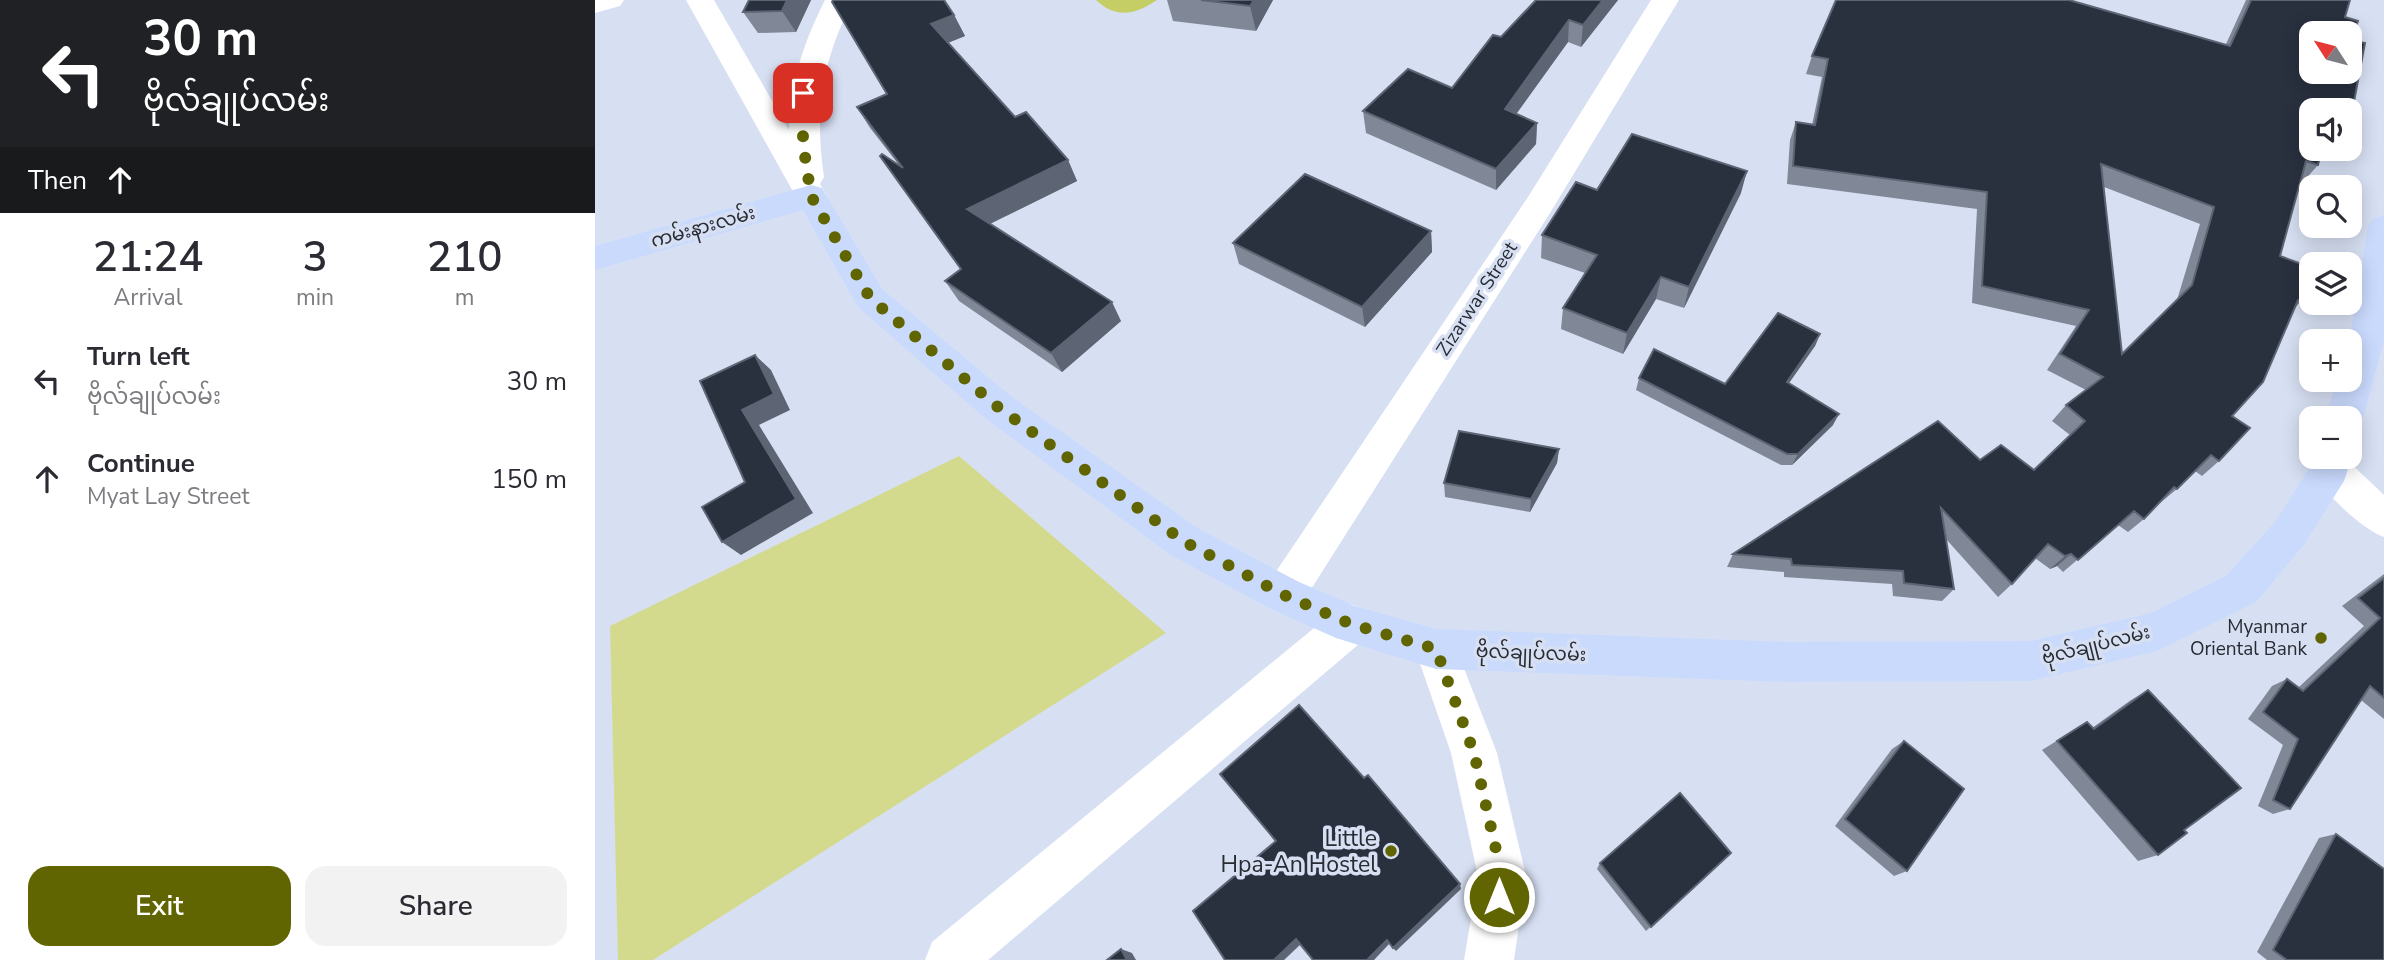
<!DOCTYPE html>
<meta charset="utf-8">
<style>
body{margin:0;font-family:"Nunito Sans","Noto Sans Myanmar",sans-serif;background:#f2f2f3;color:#2b2b33;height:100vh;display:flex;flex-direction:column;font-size:26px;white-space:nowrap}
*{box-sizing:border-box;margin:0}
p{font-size:23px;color:#7c7c81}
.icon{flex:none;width:38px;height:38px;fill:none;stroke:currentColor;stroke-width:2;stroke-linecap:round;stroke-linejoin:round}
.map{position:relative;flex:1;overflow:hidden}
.drawer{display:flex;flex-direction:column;background:#fff;width:595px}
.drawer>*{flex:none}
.guide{background:#202124;color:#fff;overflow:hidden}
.needle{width:46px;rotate:306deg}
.controls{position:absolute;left:1704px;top:21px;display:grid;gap:14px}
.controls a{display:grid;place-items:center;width:63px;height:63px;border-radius:14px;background:#fff;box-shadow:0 4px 18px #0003;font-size:35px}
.pin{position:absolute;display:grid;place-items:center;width:60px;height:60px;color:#fff;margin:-30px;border-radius:14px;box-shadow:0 4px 10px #0006}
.me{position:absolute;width:77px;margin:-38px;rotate:0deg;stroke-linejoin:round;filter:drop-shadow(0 0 5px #0008)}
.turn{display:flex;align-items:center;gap:24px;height:147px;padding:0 28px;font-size:32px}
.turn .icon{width:91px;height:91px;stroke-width:2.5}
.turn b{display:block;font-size:49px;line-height:60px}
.then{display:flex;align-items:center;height:66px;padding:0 28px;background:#0003;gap:14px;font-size:26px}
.eta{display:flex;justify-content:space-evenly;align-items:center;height:119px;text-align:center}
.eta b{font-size:42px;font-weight:600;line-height:49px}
.cta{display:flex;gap:14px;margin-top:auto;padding:14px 28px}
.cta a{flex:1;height:80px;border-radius:21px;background:#616501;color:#fff;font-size:28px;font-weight:600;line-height:80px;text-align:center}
.cta a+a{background:#f2f2f3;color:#2b2b33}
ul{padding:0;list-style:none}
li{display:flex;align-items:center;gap:21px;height:98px;padding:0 28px}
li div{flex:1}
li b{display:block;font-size:26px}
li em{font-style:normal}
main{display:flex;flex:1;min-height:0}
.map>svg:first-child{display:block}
.green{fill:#d3da8e}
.water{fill:#c5cd65}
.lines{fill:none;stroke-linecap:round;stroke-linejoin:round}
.minor{fill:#fff;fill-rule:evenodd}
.major{fill:#cadafd;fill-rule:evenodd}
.wall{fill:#808898;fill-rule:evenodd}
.shaded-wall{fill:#5d6574}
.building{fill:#29303e;stroke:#5d6574;stroke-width:2;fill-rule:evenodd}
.route{stroke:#616501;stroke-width:12;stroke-dasharray:0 21.6}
.poi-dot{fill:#616501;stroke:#d7e0f3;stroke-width:2.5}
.labels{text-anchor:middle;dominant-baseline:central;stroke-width:7;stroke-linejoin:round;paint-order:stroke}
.street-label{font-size:19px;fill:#282b32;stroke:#d7e0f3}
.poi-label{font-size:19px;fill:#282b32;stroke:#d7e0f3;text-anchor:end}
.near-poi-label{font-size:23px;fill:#282b32;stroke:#d7e0f3;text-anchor:end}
</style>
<main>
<section class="drawer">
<div class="guide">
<div class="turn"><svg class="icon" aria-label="left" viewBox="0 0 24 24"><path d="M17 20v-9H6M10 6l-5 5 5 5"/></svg><div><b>30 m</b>ဗိုလ်ချုပ်လမ်း</div></div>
<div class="then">Then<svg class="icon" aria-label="ahead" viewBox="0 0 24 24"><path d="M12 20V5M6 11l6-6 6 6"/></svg></div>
</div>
<div class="eta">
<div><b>21:24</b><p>Arrival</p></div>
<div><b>3</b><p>min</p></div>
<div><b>210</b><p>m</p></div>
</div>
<ul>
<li><svg class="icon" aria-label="left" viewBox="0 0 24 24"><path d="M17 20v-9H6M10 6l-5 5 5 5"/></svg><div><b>Turn left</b><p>ဗိုလ်ချုပ်လမ်း</p></div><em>30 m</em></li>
<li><svg class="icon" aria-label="ahead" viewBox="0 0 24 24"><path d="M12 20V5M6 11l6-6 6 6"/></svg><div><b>Continue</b><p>Myat Lay Street</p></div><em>150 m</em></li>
</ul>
<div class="cta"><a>Exit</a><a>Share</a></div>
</section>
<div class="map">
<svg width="1789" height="960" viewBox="0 0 1789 960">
<rect width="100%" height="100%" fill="#d7e0f3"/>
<polygon class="green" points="364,456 571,633 58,960 23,960 15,626"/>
<path class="water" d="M 501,0 L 562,0 C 540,15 521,19 501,0 Z"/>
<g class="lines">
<g class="minor">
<polygon points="0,0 29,0 25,6 0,13"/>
<path d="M 91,0 L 119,0 L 194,130 C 195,82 209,42 230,0 L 258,0 C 227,62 219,109 229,177 L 225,184 L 232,196 L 227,204 L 216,207 L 205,204 Z"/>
<polygon points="1056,0 1084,0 955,213 704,608 689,614 674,608 668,595 674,582 933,197"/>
<path d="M 1721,457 L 1749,457 L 1789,495 L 1789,537 C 1766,529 1727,491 1716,469 Z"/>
<polygon points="756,604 771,610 777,624 771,638 393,960 330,960 337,942 741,610"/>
<polygon points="841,629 856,635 902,753 931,876 919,960 869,960 883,876 856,753 820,649 826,635"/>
</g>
<g class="major">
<polygon points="216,185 227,188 287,289 417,397 604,529 704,582 760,606 841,629 1192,642 1436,641 1556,613 1631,576 1680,522 1717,464 1719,457 1755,457 1755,453 1757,457 1749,481 1708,546 1661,602 1562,651 1436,681 1192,682 841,669 741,638 674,608 576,555 391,419 263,307 208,210 0,270 0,246"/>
<polygon points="1789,215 1789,341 1768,418 1762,429 1755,431 1755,418 1730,418 1742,380 1755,380 1754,341 1773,227 1778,219"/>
</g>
</g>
<g class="wall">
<polygon points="216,0 201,32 163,33 148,12"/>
<polygon points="572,0 678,0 661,31 578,21"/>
<polygon points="941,0 1023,0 986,47 973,42 921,114 942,123 941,144 901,190 771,133 768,111 857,88"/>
<path d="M 1651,0 L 1755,0 L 1717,110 L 1723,165 L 1707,183 L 1705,182 L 1685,256 L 1707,301 L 1699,308 L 1637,416 L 1624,461 L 1607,476 L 1600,471 L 1582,489 L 1565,503 L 1564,503 L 1549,519 L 1533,532 L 1523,525 L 1468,572 L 1462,566 L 1455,569 L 1440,558 L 1417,584 L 1403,597 L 1351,539 L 1359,589 L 1347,601 L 1298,596 L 1297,584 L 1189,577 L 1189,572 L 1132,567 L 1138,554 L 1385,460 L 1439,470 L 1475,435 L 1457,421 L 1471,405 L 1491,390 L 1452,370 L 1481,326 L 1377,303 L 1382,209 L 1192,184 L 1195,140 L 1201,122 L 1217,125 L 1227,77 L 1211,74 L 1217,56 L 1631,44 ZM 1509,187 L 1605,224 L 1582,300 L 1527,354 Z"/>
<polygon points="359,15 370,36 353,43 420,117 473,160 482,181 395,224 526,321 467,372 364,301 350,281 366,270 285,156 304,165 275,128 262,107 292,94"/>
<polygon points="1002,190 1146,193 1089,308 1061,299 1028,354 966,329 968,308 990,273 946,258 947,235"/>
<polygon points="836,231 837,252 770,327 644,264 638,243"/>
<polygon points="1225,334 1220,346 1194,383 1238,425 1197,465 1186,465 1041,390 1044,378 1130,384"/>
<polygon points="964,449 962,463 935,512 850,497 849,483"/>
<polygon points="1789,574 1789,719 1766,700 1695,809 1678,814 1663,806 1688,745 1653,719 1677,686 1692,679 1704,687 1769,626 1747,606"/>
<polygon points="1553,690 1589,830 1563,855 1543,861 1447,750 1492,722 1497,728 1536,700"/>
<polygon points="1309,741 1312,871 1299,876 1240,826 1297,749"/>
<polygon points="1741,834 1789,960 1672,960 1662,952 1724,838"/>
<polygon points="1136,853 1051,931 1002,869 1005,863"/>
</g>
<g class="shaded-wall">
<polygon points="192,0 216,0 201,32 187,11"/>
<polygon points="659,0 678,0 661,31 655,6"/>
<polygon points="1008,0 1023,0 986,47 988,25"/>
<polygon points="359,15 370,36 347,45 336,24"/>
<polygon points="974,20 973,42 909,131 910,109"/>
<polygon points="942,123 941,144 901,190 901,169"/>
<polygon points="473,160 482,181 384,229 372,209"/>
<polygon points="1152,171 1146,193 1089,308 1094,287"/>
<polygon points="836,231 837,252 770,327 767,307"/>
<polygon points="1066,277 1061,299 1028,354 1032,333"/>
<polygon points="517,302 526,321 467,372 456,353"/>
<polygon points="1225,334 1220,346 1187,393 1192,382"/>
<polygon points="160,355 176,370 195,410 164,425 218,513 146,555 127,542 201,499 147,410"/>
<polygon points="1244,414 1238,425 1197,465 1203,454"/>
<polygon points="964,449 962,463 935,512 936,499"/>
<polygon points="1476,554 1462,566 1455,569 1470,556"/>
<polygon points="865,884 866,889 801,951 798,948"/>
<polygon points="701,939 707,943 689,960 679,960"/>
<polygon points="792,940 795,943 779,960 772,960"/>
<polygon points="526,949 537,953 541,960 532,960"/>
</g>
<g class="building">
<polygon points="154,0 192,0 187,11 148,12"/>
<polygon points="238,0 349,0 359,15 336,24 420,117 431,112 473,160 372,209 517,302 456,353 350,281 366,269 285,156 287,154 308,168 262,107 292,94 237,2"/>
<polygon points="606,0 659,0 655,6"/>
<polygon points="941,0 1008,0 988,25 974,20 910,109 942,123 901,169 768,111 813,69 857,88 898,35 906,37"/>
<path d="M 1241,0 L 1474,0 L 1635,46 L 1656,0 L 1755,0 L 1750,17 L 1763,21 L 1756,40 L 1770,43 L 1755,123 L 1755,110 L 1717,110 L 1717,149 L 1727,149 L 1723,165 L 1711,161 L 1685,256 L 1715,267 L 1707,301 L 1703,300 L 1668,382 L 1637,416 L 1655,428 L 1624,461 L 1616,455 L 1582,489 L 1579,487 L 1549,519 L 1539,511 L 1483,560 L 1476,554 L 1470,556 L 1453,544 L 1417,584 L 1346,508 L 1359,589 L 1309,583 L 1308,571 L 1197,565 L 1196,559 L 1138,554 L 1343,421 L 1385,460 L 1406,445 L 1439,470 L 1490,421 L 1471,405 L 1508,377 L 1465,354 L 1494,310 L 1387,286 L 1392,192 L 1198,166 L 1201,122 L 1220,125 L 1233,59 L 1217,56 ZM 1717,33 L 1755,33 L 1755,72 L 1717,72 ZM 1506,164 L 1619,207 L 1597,285 L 1527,354 Z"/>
<polygon points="1037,134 1152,171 1094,287 1066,277 1032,333 968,308 1002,255 947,235 981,182 1002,190"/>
<polygon points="710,174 836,231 767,307 638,243"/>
<polygon points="1183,313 1225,334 1192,382 1244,414 1203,454 1192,454 1044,378 1059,349 1130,384"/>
<polygon points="160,355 179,394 147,410 201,499 127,542 107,507 150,482 105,381"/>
<polygon points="864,431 964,449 936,499 849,483"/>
<polygon points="1789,578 1789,698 1775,686 1695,809 1678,800 1703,739 1668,712 1692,679 1708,691 1785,618 1763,598"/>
<polygon points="1553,690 1646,788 1589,830 1592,833 1563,855 1462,741 1492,722 1499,729"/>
<polygon points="704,705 769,778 773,775 865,884 798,948 792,940 772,960 718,960 701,939 679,960 630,960 598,911 681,841 625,774"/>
<polygon points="1309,741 1369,789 1312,871 1250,819"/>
<polygon points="1085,793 1136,853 1056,927 1005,863"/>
<polygon points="1741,834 1789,869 1789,960 1692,960 1678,950"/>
<polygon points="526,949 532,960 512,960"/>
</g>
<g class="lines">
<polyline class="route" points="208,93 208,143 216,196 275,298 404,408 590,542 689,595 756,624 841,649 879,753 907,876 904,897"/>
</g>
<g class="poi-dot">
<circle cx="1726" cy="638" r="7"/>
<circle cx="796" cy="851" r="7"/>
</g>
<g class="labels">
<g class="street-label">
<text transform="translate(108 227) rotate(-16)">ကမ်းနားလမ်း</text>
<text transform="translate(882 299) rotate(-57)">Zizarwar Street</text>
<text transform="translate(1501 645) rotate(-14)">ဗိုလ်ချုပ်လမ်း</text>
<text transform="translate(936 653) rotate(2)">ဗိုလ်ချုပ်လမ်း</text>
</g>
<g class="poi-label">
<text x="1712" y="627">Myanmar<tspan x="1712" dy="22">Oriental Bank</tspan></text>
</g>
<g class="near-poi-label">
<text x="782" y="838">Little<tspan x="782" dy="26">Hpa-An Hostel</tspan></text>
</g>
</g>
</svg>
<div class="controls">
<a><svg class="needle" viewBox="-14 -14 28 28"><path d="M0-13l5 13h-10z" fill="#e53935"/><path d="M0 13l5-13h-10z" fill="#7c7c81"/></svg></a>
<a><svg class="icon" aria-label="sound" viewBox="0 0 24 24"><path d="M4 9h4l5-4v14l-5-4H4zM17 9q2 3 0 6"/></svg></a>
<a><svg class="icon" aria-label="search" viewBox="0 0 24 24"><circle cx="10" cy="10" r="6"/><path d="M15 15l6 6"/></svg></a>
<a><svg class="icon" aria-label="layers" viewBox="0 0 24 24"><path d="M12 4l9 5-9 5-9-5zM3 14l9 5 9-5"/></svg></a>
<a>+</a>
<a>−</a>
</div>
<div class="pin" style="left:208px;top:93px;background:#d93025"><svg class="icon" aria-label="arrive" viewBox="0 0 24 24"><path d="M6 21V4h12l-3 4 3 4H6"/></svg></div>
<svg class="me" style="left:904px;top:897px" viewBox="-20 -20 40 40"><circle r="17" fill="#616501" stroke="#fff" stroke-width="3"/><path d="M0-11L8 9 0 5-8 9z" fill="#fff"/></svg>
</div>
</main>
